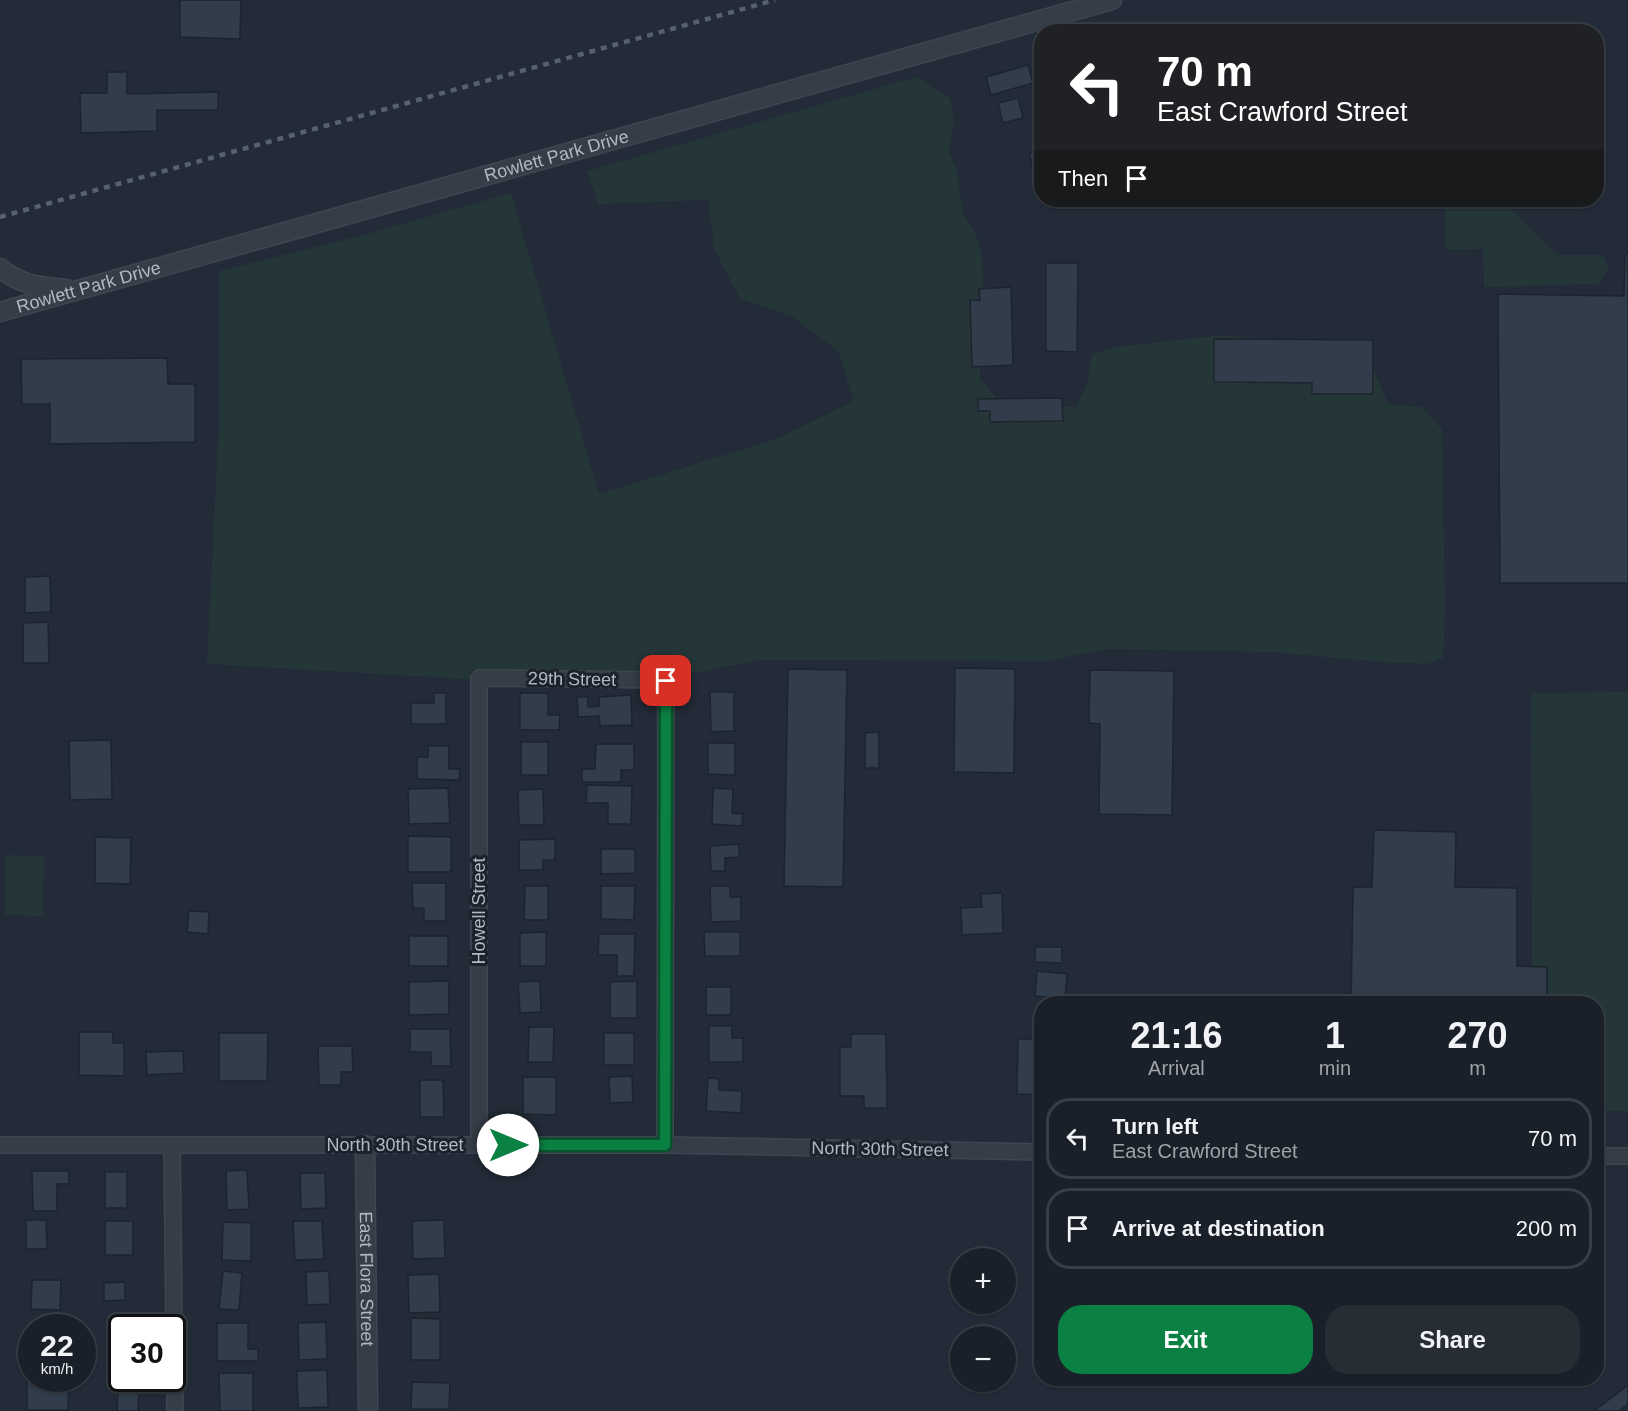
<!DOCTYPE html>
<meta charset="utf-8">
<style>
body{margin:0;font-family:Helvetica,sans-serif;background:#272d35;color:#f1f3f6;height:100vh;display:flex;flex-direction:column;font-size:22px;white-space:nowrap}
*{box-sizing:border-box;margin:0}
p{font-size:20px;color:#9fa3a8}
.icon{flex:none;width:33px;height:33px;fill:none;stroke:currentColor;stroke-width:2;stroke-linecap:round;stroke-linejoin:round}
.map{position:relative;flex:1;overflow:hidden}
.details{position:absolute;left:1034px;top:996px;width:570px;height:390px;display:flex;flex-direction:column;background:#1a2029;border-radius:24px;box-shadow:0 2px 4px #0004,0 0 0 2px #383e46}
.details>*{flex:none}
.top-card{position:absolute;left:1034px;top:24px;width:570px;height:183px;border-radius:24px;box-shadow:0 2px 4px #0004,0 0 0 2px #383e46;background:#202124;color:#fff;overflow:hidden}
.fabs{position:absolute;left:950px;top:1248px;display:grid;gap:12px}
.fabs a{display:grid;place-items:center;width:66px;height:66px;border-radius:50%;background:#1a2029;box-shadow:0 2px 4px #0004,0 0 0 2px #383e46;font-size:30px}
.speed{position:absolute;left:18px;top:1314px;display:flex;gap:12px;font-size:30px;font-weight:700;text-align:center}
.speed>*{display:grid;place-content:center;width:78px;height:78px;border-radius:50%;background:#1a2029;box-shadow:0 2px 4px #0004,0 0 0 2px #383e46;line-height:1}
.speed small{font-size:15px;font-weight:400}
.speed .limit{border:3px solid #111;border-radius:9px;background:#fff;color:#111}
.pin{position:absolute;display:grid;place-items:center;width:51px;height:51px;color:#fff;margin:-26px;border-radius:12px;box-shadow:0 3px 9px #0006}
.me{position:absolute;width:66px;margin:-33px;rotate:90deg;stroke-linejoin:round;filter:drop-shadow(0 0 4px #0008)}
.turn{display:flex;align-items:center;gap:21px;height:126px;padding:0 24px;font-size:27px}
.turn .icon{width:78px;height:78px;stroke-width:2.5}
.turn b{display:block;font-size:42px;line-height:51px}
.then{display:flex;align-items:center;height:57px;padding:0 24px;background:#0003;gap:12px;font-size:22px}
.eta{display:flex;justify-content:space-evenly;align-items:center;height:102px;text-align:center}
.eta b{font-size:36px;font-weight:600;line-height:42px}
.button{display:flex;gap:12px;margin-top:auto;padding:12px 24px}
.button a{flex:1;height:69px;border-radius:24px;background:#0b8043;color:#fff;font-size:24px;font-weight:600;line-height:69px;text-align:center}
.button a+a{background:#272d35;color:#f1f3f6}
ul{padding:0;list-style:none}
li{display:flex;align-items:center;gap:18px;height:81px;margin:0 12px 9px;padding:0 12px;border:3px solid #383e46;border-radius:24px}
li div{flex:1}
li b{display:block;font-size:22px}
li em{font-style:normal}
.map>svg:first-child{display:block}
.green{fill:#243638}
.building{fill:#313d4a;stroke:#1c242e;stroke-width:1.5}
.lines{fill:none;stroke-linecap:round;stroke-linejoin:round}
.minor-casing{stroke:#3e4651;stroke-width:18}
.tertiary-casing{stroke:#3e4651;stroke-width:21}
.minor{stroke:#353d47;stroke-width:15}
.tertiary{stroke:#353d47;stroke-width:18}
.rail{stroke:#57616e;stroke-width:4.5;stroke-dasharray:6 6;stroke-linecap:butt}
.route-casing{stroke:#07532c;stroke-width:15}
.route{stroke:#0b8043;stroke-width:10}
.labels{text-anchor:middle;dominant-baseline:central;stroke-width:6;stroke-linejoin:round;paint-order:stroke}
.street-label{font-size:18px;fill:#b0b8c4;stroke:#1b222c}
</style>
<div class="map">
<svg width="1628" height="1411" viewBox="0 0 1628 1411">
<rect width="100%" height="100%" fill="#222b37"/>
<g class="green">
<path d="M 916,77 L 950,98 L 954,120 L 949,152 L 957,171 L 963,212 L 976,234 L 982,255 L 983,307 L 980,379 L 999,401 L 1076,407 L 1088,381 L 1091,355 L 1115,347 L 1222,335 L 1331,346 L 1374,370 L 1388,404 L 1422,407 L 1442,429 C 1441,506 1448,581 1443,658 L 1428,664 L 1381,662 L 1271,652 L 1108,649 L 1047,661 L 759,660 L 675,677 L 675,673 L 470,670 L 470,679 L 466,679 L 207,664 L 219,423 L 219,271 L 367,234 L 511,193 L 599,494 L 776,439 L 854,401 L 838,351 L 793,317 L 740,299 L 714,249 L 708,200 L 598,204 L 587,171 Z"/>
<polygon points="1445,200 1502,200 1557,255 1598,255 1605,258 1609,268 1598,284 1484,287 1483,249 1446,250"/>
<polygon points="1628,692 1628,1111 1596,1111 1596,1004 1532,1003 1531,693"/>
<polygon points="6,855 44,856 43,916 5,915"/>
</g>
<g class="building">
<polygon points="180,0 241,0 240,39 180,37"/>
<polygon points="1028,65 1033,83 991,95 986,77"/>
<polygon points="107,72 127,72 127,94 218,92 218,110 157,110 157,131 81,133 80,93 107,93"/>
<polygon points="1018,98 1023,118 1003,123 998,103"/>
<polygon points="1041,151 1041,185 1038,184 1029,154"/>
<polygon points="1628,251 1628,583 1500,583 1498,294 1624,296 1625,255"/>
<polygon points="1046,263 1078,263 1077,352 1046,351"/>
<polygon points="1011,287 1013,365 972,367 970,300 980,300 979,289"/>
<polygon points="1214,339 1373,340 1373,394 1312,394 1312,383 1214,382"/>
<polygon points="167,358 168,384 195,384 195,442 50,444 50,404 22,404 21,359"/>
<polygon points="1062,398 1063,421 990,422 990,411 978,411 978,399"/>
<polygon points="50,576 51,612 25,613 25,577"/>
<polygon points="48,622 49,663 23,663 23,623"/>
<polygon points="955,668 1015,669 1014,773 954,772"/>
<polygon points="788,669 847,670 843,887 784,886"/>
<polygon points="1090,670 1174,671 1172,815 1099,814 1100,724 1089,723"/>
<polygon points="710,692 734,692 734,731 711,732"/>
<polygon points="434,693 446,693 446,724 411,724 411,703 434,703"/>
<polygon points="520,693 548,693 548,715 560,715 559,730 520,730"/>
<polygon points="631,695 632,725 600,726 599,716 578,717 577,697 588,697 588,707 599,706 599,697"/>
<polygon points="879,732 879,768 865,768 865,733"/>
<polygon points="111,740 112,799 70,800 69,741"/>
<rect x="521" y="742" width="27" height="33"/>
<polygon points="708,743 735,743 735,775 708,774"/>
<polygon points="596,744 634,744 634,770 621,770 621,782 582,782 582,769 595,769"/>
<polygon points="428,746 449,746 449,769 460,769 459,780 417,779 417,757 428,757"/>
<polygon points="587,785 632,786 631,824 608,824 608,803 586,803"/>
<polygon points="448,788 450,823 409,824 408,789"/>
<polygon points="713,788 733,789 732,813 743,814 742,826 712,824"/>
<polygon points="543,789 544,825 519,825 518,790"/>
<polygon points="1374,830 1456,832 1455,887 1517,888 1517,966 1547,967 1547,1004 1351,1004 1353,887 1372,887"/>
<polygon points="408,836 451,837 451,872 408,872"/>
<polygon points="95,837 131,838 130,884 95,883"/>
<polygon points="555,839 555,860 543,860 543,870 519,870 519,840"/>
<polygon points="739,844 739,857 725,858 725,871 711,871 710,846"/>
<polygon points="601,849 635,849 635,873 601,874"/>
<polygon points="412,883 446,883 446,921 424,921 424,908 413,908"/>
<polygon points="525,886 548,886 548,920 524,920"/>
<polygon points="601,886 635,886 634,920 601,919"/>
<polygon points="710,886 730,886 730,897 741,897 741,921 711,922"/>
<polygon points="1002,893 1003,933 962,935 961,908 982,907 981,894"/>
<polygon points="189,911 209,912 208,934 187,932"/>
<polygon points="546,932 546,966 520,966 520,933"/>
<polygon points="704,932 740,932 740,956 705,956"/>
<polygon points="599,934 635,934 634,976 617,976 617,955 598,955"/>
<rect x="409" y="936" width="39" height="30"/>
<polygon points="1035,947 1062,947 1062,963 1035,962"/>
<polygon points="1037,971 1067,974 1065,999 1035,996"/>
<polygon points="449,981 449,1014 409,1015 409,982"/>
<polygon points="540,981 541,1012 520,1013 518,982"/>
<polygon points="637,981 637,1018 610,1018 610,982"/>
<rect x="706" y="987" width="25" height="28"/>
<polygon points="709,1026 732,1026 732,1038 743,1038 743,1062 709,1062"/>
<polygon points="529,1027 554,1027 553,1062 528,1062"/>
<polygon points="410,1029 450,1029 451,1066 431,1066 431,1052 410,1052"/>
<polygon points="79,1032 113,1032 113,1043 124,1043 124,1076 79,1075"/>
<polygon points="219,1033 268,1033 267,1081 219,1081"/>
<rect x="604" y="1033" width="30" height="32"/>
<polygon points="851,1034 886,1034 887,1108 864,1108 864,1096 840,1096 840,1047 851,1047"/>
<polygon points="1018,1039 1041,1039 1041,1113 1039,1113 1040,1095 1017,1094"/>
<polygon points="318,1046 352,1046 353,1072 341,1072 341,1085 319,1085"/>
<polygon points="183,1051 184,1073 147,1075 146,1052"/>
<polygon points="632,1076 633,1102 610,1103 609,1077"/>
<polygon points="523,1077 556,1077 556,1115 523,1114"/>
<polygon points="708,1078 719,1079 719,1090 742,1091 741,1113 706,1111"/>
<polygon points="420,1080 443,1080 444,1117 420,1117"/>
<polygon points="247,1170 249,1209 227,1210 226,1171"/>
<polygon points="32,1171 69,1171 69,1184 57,1184 57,1211 33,1211"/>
<rect x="105" y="1172" width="22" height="36"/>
<polygon points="300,1173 325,1173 326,1208 301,1209"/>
<polygon points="26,1220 46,1220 47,1249 26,1249"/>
<polygon points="444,1220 445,1258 413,1259 412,1221"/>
<rect x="105" y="1221" width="28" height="34"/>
<polygon points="293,1221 322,1221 324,1259 295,1260"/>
<polygon points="223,1222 251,1223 251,1261 222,1260"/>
<polygon points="223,1271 242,1273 239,1310 219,1309"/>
<polygon points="329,1271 330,1304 307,1305 306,1272"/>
<polygon points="439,1274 440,1312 409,1313 408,1275"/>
<polygon points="32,1280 61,1280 60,1310 31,1309"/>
<polygon points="125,1282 125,1300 104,1301 104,1283"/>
<polygon points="113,1318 137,1318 137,1328 122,1328 122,1352 113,1352"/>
<polygon points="411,1318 440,1319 440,1360 411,1360"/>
<polygon points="326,1322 327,1359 299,1360 298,1323"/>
<polygon points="217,1323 248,1323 248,1349 258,1349 258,1361 217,1361"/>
<polygon points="327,1370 328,1407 298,1408 297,1371"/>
<polygon points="27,1371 32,1371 32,1378 69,1378 68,1410 27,1410"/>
<polygon points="119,1373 122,1373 122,1378 139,1378 138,1411 117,1411"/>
<polygon points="219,1373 253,1373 253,1411 220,1411"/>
<polygon points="412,1382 450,1383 449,1409 411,1409"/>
<polygon points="1628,1385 1628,1404 1619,1411 1594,1411"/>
</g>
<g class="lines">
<defs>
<g id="minor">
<polyline points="0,1145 665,1145 1041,1152"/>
<polyline points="172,1145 175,1411"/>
<polyline points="479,1145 479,678 666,680 665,1145"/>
<polyline points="1596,1156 1628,1156"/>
</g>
<g id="tertiary">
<path d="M 0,268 C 22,286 39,286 66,289"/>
<path id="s1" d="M 0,312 L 1112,0"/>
<path id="s2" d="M 365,1145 L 368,1411"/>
</g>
</defs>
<use href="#minor" class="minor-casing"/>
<use href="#tertiary" class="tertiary-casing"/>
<use href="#minor" class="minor"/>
<use href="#tertiary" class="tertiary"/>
<polyline class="rail" points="0,217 775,0"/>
</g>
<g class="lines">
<defs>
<polyline id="route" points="508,1145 665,1145 666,681"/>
</defs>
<use href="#route" class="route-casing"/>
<use href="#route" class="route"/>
</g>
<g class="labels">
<g class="street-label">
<text stroke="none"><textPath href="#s1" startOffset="578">Rowlett Park Drive</textPath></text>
<text stroke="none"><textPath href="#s1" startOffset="92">Rowlett Park Drive</textPath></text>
<text transform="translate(572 679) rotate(1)">29th Street</text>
<text transform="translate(479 911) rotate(-90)">Howell Street</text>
<text x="395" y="1145">North 30th Street</text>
<text transform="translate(880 1149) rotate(1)">North 30th Street</text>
<text stroke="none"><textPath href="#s2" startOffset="134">East Flora Street</textPath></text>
</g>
</g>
</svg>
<div class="fabs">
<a>+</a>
<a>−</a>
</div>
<div class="speed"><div>22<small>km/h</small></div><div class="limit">30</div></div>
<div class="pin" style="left:666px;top:681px;background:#d93025"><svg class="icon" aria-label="arrive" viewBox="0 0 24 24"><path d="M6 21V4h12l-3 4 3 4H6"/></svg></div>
<svg class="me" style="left:508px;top:1145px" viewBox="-20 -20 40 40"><circle r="19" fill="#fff"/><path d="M0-13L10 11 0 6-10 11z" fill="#0b8043"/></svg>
<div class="top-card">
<div class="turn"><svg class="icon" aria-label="left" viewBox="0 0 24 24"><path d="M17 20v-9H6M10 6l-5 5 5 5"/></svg><div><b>70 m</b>East Crawford Street</div></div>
<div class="then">Then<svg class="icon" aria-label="arrive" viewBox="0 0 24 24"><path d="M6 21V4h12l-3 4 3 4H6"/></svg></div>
</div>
<section class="details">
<div class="eta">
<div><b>21:16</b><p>Arrival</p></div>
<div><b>1</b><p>min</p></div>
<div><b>270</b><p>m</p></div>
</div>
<ul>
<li><svg class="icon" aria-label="left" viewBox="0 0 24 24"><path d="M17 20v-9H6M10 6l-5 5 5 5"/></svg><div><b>Turn left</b><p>East Crawford Street</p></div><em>70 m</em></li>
<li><svg class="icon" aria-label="arrive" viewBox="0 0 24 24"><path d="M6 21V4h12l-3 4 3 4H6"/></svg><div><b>Arrive at destination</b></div><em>200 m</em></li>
</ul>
<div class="button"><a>Exit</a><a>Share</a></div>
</section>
</div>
